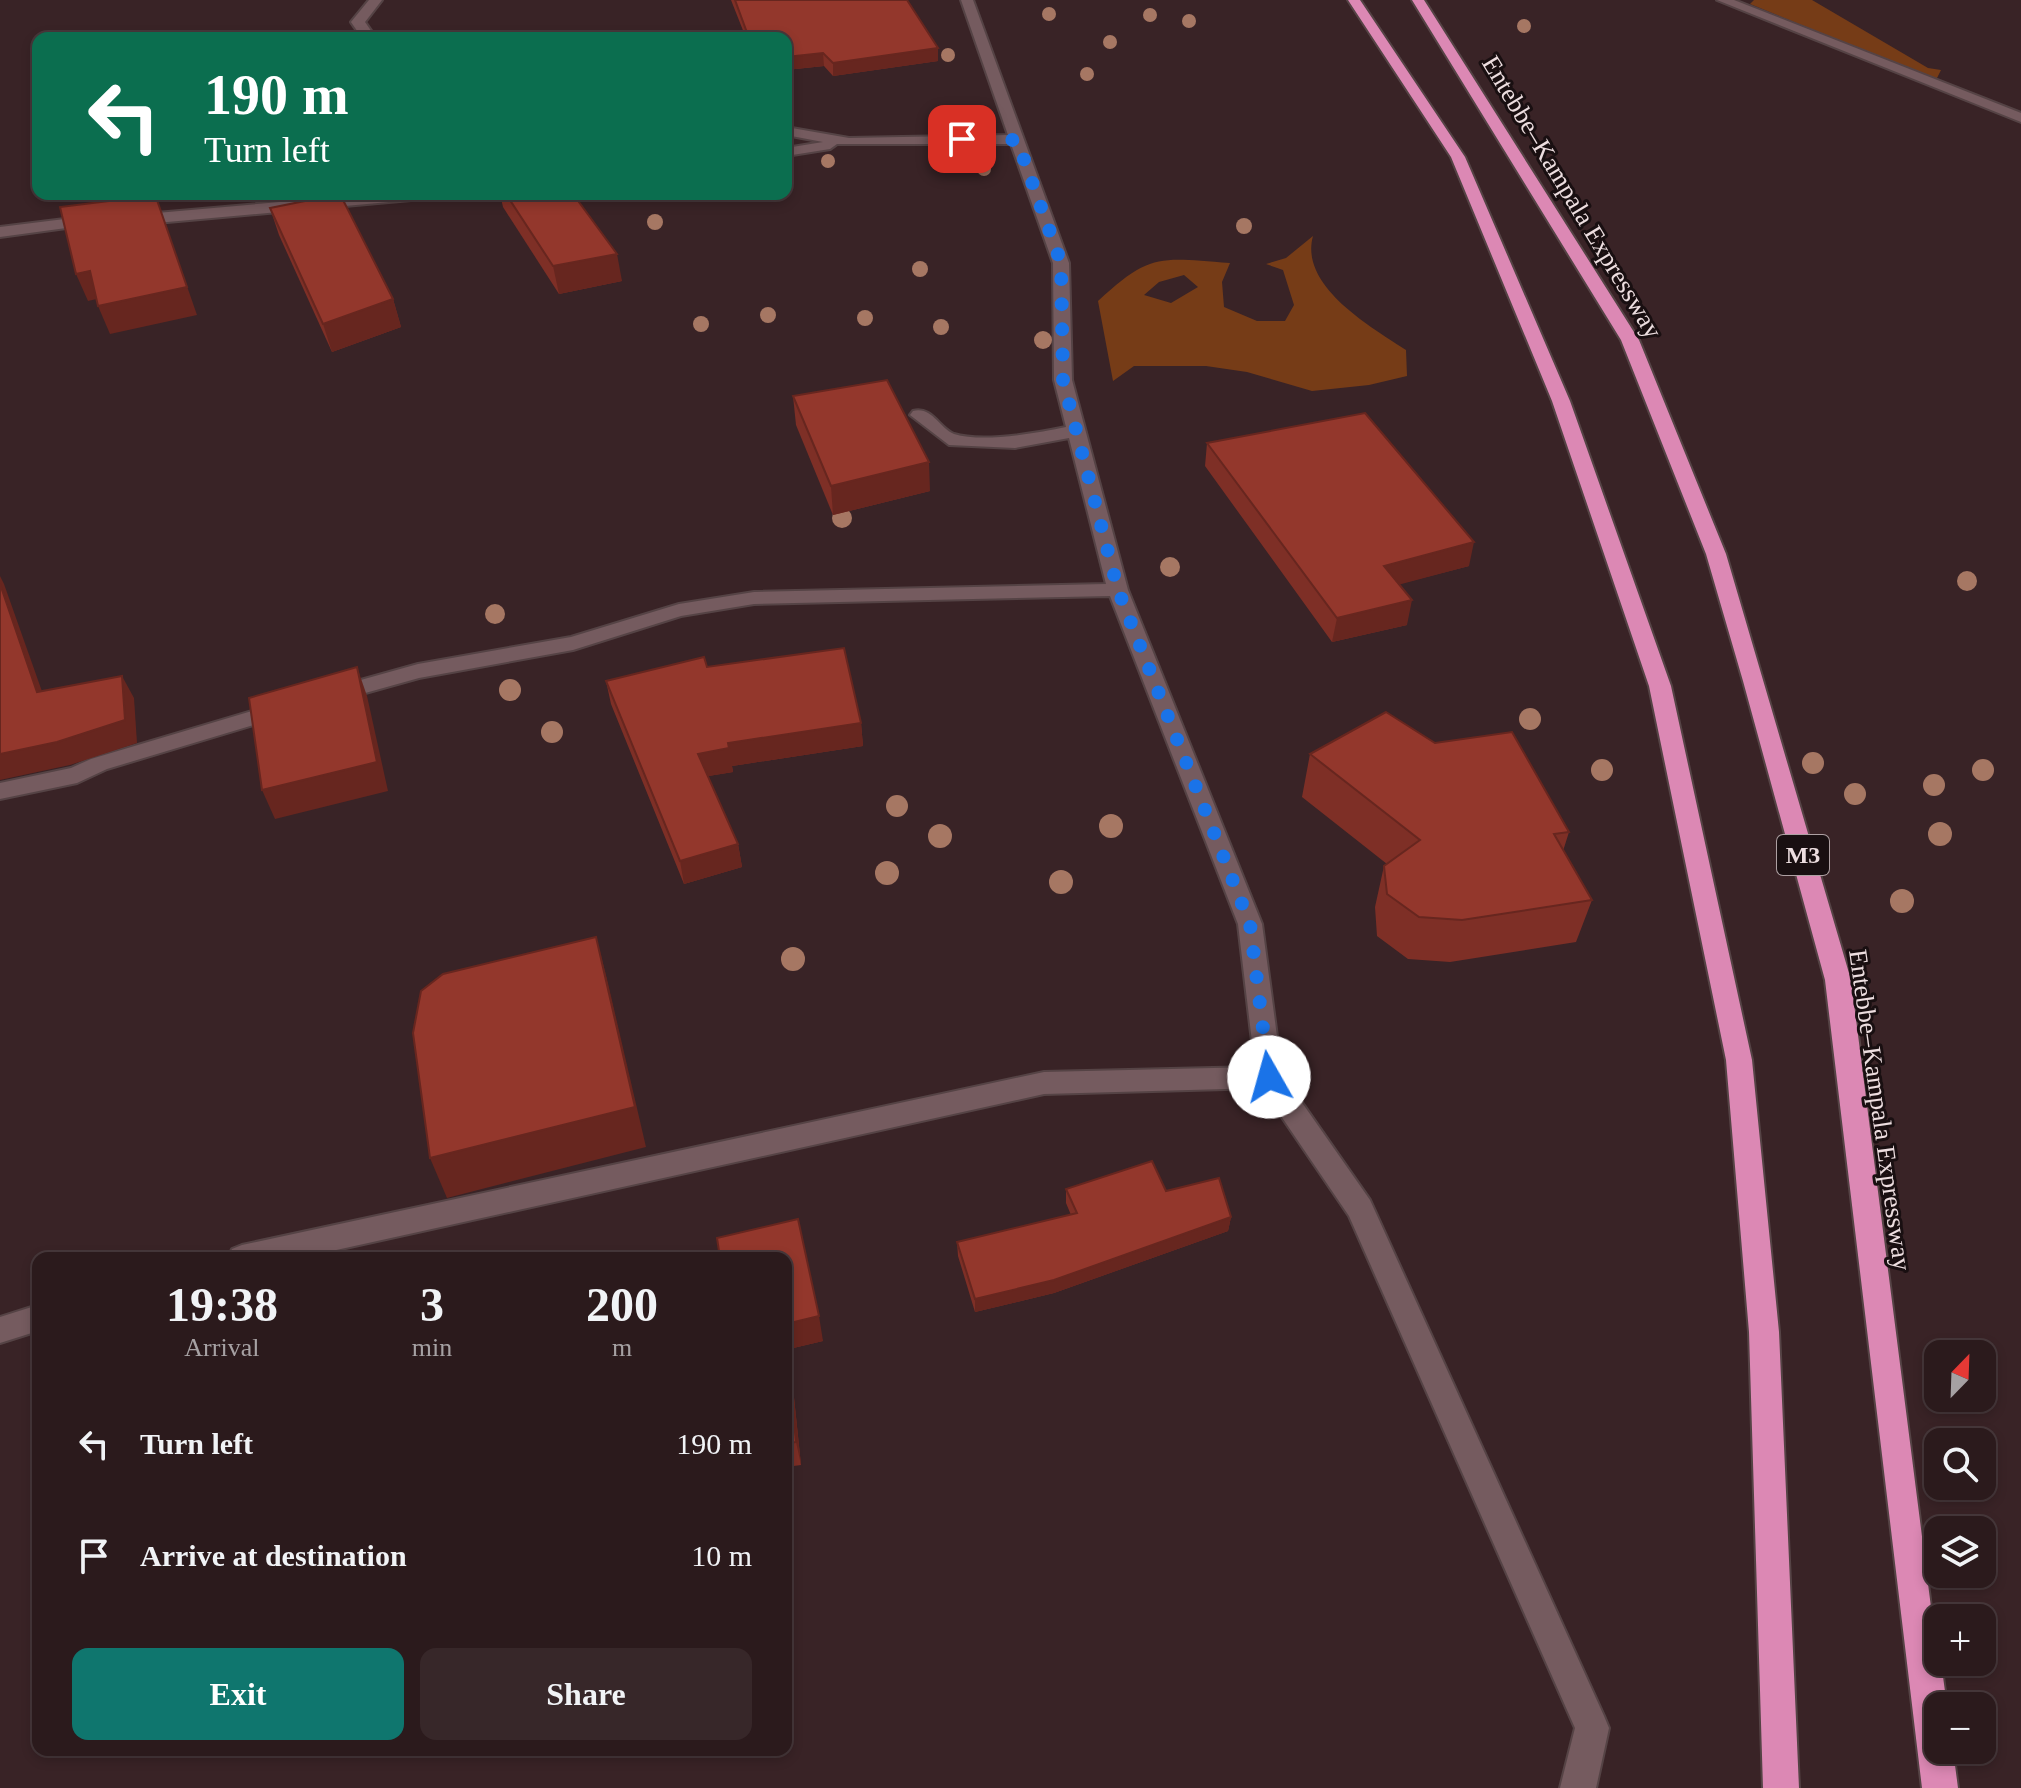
<!DOCTYPE html>
<meta charset="utf-8">
<style>
body{margin:0;font-family:Georgia,serif;background:#372729;color:#f1f3f6;height:100vh;display:flex;flex-direction:column;font-size:30px;white-space:nowrap}
*{box-sizing:border-box;margin:0}
p{font-size:26px;color:#a6a1a3}
.icon{flex:none;width:44px;height:44px;fill:none;stroke:currentColor;stroke-width:2;stroke-linecap:round;stroke-linejoin:round}
.map{position:relative;flex:1;overflow:hidden}
.side{position:absolute;left:32px;top:1252px;width:760px;height:504px;display:flex;flex-direction:column;background:#2b1a1c;border-radius:16px;box-shadow:0 4px 12px #0003,0 0 0 2px #47383b}
.side>*{flex:none}
.banner{position:absolute;left:32px;top:32px;width:760px;height:168px;border-radius:16px;box-shadow:0 4px 12px #0003,0 0 0 2px #47383b;background:#0b6e4f;color:#fff;overflow:hidden}
.needle{width:52px;rotate:23deg}
.fabs{position:absolute;left:1924px;top:1340px;display:grid;gap:16px}
.fabs a{display:grid;place-items:center;width:72px;height:72px;border-radius:16px;background:#2b1a1c;box-shadow:0 4px 12px #0003,0 0 0 2px #47383b;font-size:40px}
.pin{position:absolute;display:grid;place-items:center;width:68px;height:68px;color:#fff;margin:-34px;border-radius:16px;box-shadow:0 4px 12px #0006}
.me{position:absolute;width:88px;margin:-44px;rotate:353deg;stroke-linejoin:round;filter:drop-shadow(0 0 6px #0008)}
.turn{display:flex;align-items:center;gap:28px;height:168px;padding:0 40px;font-size:36px}
.turn .icon{width:104px;height:104px;stroke-width:2.5}
.turn b{display:block;font-size:56px;line-height:68px}
.eta{display:flex;justify-content:space-evenly;align-items:center;height:136px;text-align:center}
.eta b{font-size:48px;font-weight:800;line-height:56px}
.cta{display:flex;gap:16px;margin-top:auto;padding:16px 40px}
.cta a{flex:1;height:92px;border-radius:16px;background:#0f766e;color:#fff;font-size:32px;font-weight:800;line-height:92px;text-align:center}
.cta a+a{background:#372729;color:#f1f3f6}
ul{padding:0;list-style:none}
li{display:flex;align-items:center;gap:24px;height:112px;padding:0 40px}
li div{flex:1}
li b{display:block;font-size:30px}
li em{font-style:normal}
.map>svg:first-child{display:block}
.green{fill:#763c17;fill-rule:evenodd}
.lines{fill:none;stroke-linecap:round;stroke-linejoin:round}
.street-casing{stroke:#554345;stroke-width:4}
.highway-casing{stroke:#554345;stroke-width:4}
.street{fill:#755b5f;fill-rule:evenodd}
.highway{fill:#dc88b4;fill-rule:evenodd}
.tree{fill:#a67763}
.wall{fill:#7e2f26}
.shaded-wall{fill:#67261f}
.building{fill:#93372c;stroke:#67261f;stroke-width:2}
.route{stroke:#1a73e8;stroke-width:14;stroke-dasharray:0 25.2}
.labels{text-anchor:middle;dominant-baseline:central;stroke-width:6;stroke-linejoin:round;paint-order:stroke}
.shield{fill:#190f11;stroke:#ada0a2;stroke-width:2}
.shield-label{font-size:24px;font-weight:bold;fill:#eddee0}
.street-label{font-size:26px;fill:#eddee0;stroke:#190f11}
</style>
<div class="map">
<svg width="2021" height="1788" viewBox="0 0 2021 1788">
<rect width="100%" height="100%" fill="#392326"/>
<g class="green">
<polygon points="1754,0 1812,0 1928,68 1941,70 1936,80 1750,4"/>
<path d="M 1313,236 C 1299,286 1371,327 1406,350 L 1407,376 L 1369,385 L 1312,391 L 1247,372 L 1206,366 L 1134,366 L 1113,381 L 1098,301 C 1151,252 1160,258 1230,263 L 1222,282 L 1224,307 L 1257,321 L 1285,321 L 1294,305 L 1283,270 L 1266,264 L 1286,258 ZM 1184,275 L 1198,287 L 1171,303 L 1144,295 L 1159,282 Z"/>
</g>
<g class="lines">
<defs>
<g id="street">
<polygon points="369,0 382,0 365,22 376,38 362,38 351,22"/>
<path d="M 961,0 L 973,0 L 1069,263 L 1072,380 L 1128,590 L 1262,924 L 1282,1074 L 1370,1200 L 1604,1716 L 1609,1728 L 1596,1788 L 1560,1788 L 1575,1728 L 1349,1216 L 1262,1088 L 1044,1094 L 300,1258 L 228,1258 L 232,1249 L 242,1245 L 1044,1072 L 1255,1067 L 1238,924 L 1110,596 L 754,604 L 681,616 L 573,650 L 419,678 L 333,702 L 322,695 L 325,690 L 418,664 L 571,637 L 679,604 L 754,592 L 1106,584 L 1069,438 L 1015,448 L 949,445 L 910,415 L 913,411 C 932,406 939,428 954,434 C 983,443 1037,433 1066,427 L 1054,380 L 1053,263 L 1011,144 L 837,144 L 830,149 L 786,156 L 786,148 L 823,142 L 786,135 L 786,127 L 849,138 L 1008,135 Z"/>
<polygon points="1717,0 1734,0 2021,113 2021,122"/>
<polygon points="371,194 430,194 422,199 134,225 126,220 134,215"/>
<polygon points="97,215 103,217 103,223 0,237 0,227"/>
<polygon points="282,702 290,704 293,709 290,714 107,769 77,783 0,799 0,783 71,768 91,759"/>
<polygon points="38,1305 38,1331 0,1343 0,1317"/>
</g>
<g id="highway">
<polygon points="1348,0 1360,0 1465,157 1570,401 1671,686 1752,1060 1779,1332 1799,1788 1763,1788 1749,1332 1726,1060 1649,686 1552,401 1451,157"/>
<polygon points="1412,0 1424,0 1639,340 1726,554 1851,980 1938,1662 1941,1662 1947,1706 1938,1706 1938,1750 1953,1750 1958,1788 1922,1788 1825,980 1743,681 1706,554 1621,340"/>
</g>
</defs>
<use href="#street" class="street-casing"/>
<use href="#highway" class="highway-casing"/>
<use href="#street" class="street"/>
<use href="#highway" class="highway"/>
</g>
<g class="tree">
<circle cx="1049" cy="14" r="7"/>
<circle cx="1150" cy="15" r="7"/>
<circle cx="1189" cy="21" r="7"/>
<circle cx="1524" cy="26" r="7"/>
<circle cx="1110" cy="42" r="7"/>
<circle cx="948" cy="55" r="7"/>
<circle cx="1087" cy="74" r="7"/>
<circle cx="828" cy="161" r="7"/>
<circle cx="984" cy="169" r="7"/>
<circle cx="655" cy="222" r="8"/>
<circle cx="1244" cy="226" r="8"/>
<circle cx="920" cy="269" r="8"/>
<circle cx="768" cy="315" r="8"/>
<circle cx="865" cy="318" r="8"/>
<circle cx="701" cy="324" r="8"/>
<circle cx="941" cy="327" r="8"/>
<circle cx="1043" cy="340" r="9"/>
<circle cx="842" cy="518" r="10"/>
<circle cx="1170" cy="567" r="10"/>
<circle cx="1967" cy="581" r="10"/>
<circle cx="495" cy="614" r="10"/>
<circle cx="510" cy="690" r="11"/>
<circle cx="1530" cy="719" r="11"/>
<circle cx="552" cy="732" r="11"/>
<circle cx="1813" cy="763" r="11"/>
<circle cx="1602" cy="770" r="11"/>
<circle cx="1983" cy="770" r="11"/>
<circle cx="1934" cy="785" r="11"/>
<circle cx="1855" cy="794" r="11"/>
<circle cx="897" cy="806" r="11"/>
<circle cx="1111" cy="826" r="12"/>
<circle cx="1940" cy="834" r="12"/>
<circle cx="940" cy="836" r="12"/>
<circle cx="887" cy="873" r="12"/>
<circle cx="1061" cy="882" r="12"/>
<circle cx="1902" cy="901" r="12"/>
<circle cx="793" cy="959" r="12"/>
</g>
<g class="wall">
<polygon points="731,0 907,0 938,48 938,61 833,76 824,66 786,70 786,38 746,38"/>
<polygon points="500,194 573,194 622,281 559,294 503,207"/>
<polygon points="270,208 393,299 401,327 332,352 279,235"/>
<polygon points="793,396 930,491 833,515 796,425"/>
<polygon points="1207,443 1469,566 1399,584 1407,625 1332,642 1205,466"/>
<polygon points="707,667 861,723 863,746 732,766 733,772 708,776 738,844 742,867 684,884 611,704 606,681"/>
<polygon points="1310,754 1569,832 1563,851 1592,900 1576,942 1450,962 1408,959 1377,936 1375,907 1384,866 1387,864 1302,797"/>
<polygon points="1066,1189 1166,1191 1231,1217 1228,1231 1054,1293 975,1312 958,1256 957,1242 1071,1215 1066,1203"/>
<polygon points="786,1258 823,1341 789,1349 801,1465 786,1467"/>
</g>
<g class="shaded-wall">
<polygon points="938,48 938,61 833,76 833,63"/>
<polygon points="823,53 824,66 786,70 786,57"/>
<polygon points="157,200 197,315 110,334 98,306"/>
<polygon points="617,254 622,281 559,294 553,266"/>
<polygon points="90,271 101,298 88,301 76,274"/>
<polygon points="393,299 401,327 332,352 323,324"/>
<polygon points="929,462 930,491 833,515 831,486"/>
<polygon points="1474,542 1469,566 1379,590 1384,566"/>
<polygon points="0,576 4,584 50,714 37,692 0,584"/>
<polygon points="1412,600 1407,625 1332,642 1337,618"/>
<polygon points="357,667 367,696 388,791 275,819 262,790"/>
<polygon points="122,676 134,698 137,743 70,765 0,780 0,754"/>
<polygon points="861,723 863,746 732,766 733,772 703,777 698,754 728,743"/>
<polygon points="738,844 742,867 684,884 680,861"/>
<polygon points="596,937 607,979 646,1147 447,1198 430,1158"/>
<polygon points="1231,1217 1228,1231 1054,1293 975,1312 975,1299"/>
<polygon points="819,1316 823,1341 789,1349 801,1465 796,1442 786,1345 786,1324"/>
</g>
<g class="building">
<polygon points="735,0 907,0 938,48 833,63 823,53 786,57 786,38 749,38"/>
<polygon points="340,194 393,299 323,324 270,208"/>
<polygon points="506,194 573,194 617,254 553,266"/>
<polygon points="157,200 187,287 98,306 90,271 76,274 60,207 109,201"/>
<polygon points="887,380 929,462 831,486 793,396"/>
<polygon points="1365,413 1474,542 1384,566 1412,600 1337,618 1207,443"/>
<polygon points="0,584 37,692 122,676 125,720 57,742 0,754"/>
<polygon points="844,648 861,723 728,743 729,748 698,754 738,844 680,861 606,681 704,657 707,667"/>
<polygon points="357,667 377,762 262,790 249,698"/>
<polygon points="1386,712 1435,743 1512,732 1569,832 1554,834 1592,900 1462,920 1419,917 1387,894 1384,866 1420,840 1310,754"/>
<polygon points="596,937 635,1107 430,1158 413,1033 421,991 443,974"/>
<polygon points="1152,1161 1166,1191 1219,1178 1231,1217 1054,1280 975,1299 957,1242 1077,1213 1066,1189"/>
<polygon points="798,1219 819,1316 786,1324 786,1258 720,1258 717,1238"/>
<polygon points="786,1345 796,1442 786,1444"/>
</g>
<g class="lines">
<polyline class="route" points="962,139 1017,140 1061,263 1063,380 1118,590 1250,924 1269,1077"/>
</g>
<g class="labels">
<rect class="shield" x="1777" y="835" width="52" height="40" rx="6"/>
<g class="shield-label">
<text x="1803" y="855">M3</text>
</g>
<g class="street-label">
<text transform="translate(1572 197) rotate(59)">Entebbe–Kampala Expressway</text>
<text transform="translate(1880 1110) rotate(82)">Entebbe–Kampala Expressway</text>
</g>
</g>
</svg>
<div class="fabs">
<a><svg class="needle" viewBox="-14 -14 28 28"><path d="M0-13l5 13h-10z" fill="#e53935"/><path d="M0 13l5-13h-10z" fill="#a6a1a3"/></svg></a>
<a><svg class="icon" aria-label="search" viewBox="0 0 24 24"><circle cx="10" cy="10" r="6"/><path d="M15 15l6 6"/></svg></a>
<a><svg class="icon" aria-label="layers" viewBox="0 0 24 24"><path d="M12 4l9 5-9 5-9-5zM3 14l9 5 9-5"/></svg></a>
<a>+</a>
<a>−</a>
</div>
<div class="pin" style="left:962px;top:139px;background:#d93025"><svg class="icon" aria-label="arrive" viewBox="0 0 24 24"><path d="M6 21V4h12l-3 4 3 4H6"/></svg></div>
<svg class="me" style="left:1269px;top:1077px" viewBox="-20 -20 40 40"><circle r="19" fill="#fff"/><path d="M0-13L10 11 0 6-10 11z" fill="#1a73e8"/></svg>
<div class="banner">
<div class="turn"><svg class="icon" aria-label="left" viewBox="0 0 24 24"><path d="M17 20v-9H6M10 6l-5 5 5 5"/></svg><div><b>190 m</b>Turn left</div></div>
</div>
<section class="side">
<div class="eta">
<div><b>19:38</b><p>Arrival</p></div>
<div><b>3</b><p>min</p></div>
<div><b>200</b><p>m</p></div>
</div>
<ul>
<li><svg class="icon" aria-label="left" viewBox="0 0 24 24"><path d="M17 20v-9H6M10 6l-5 5 5 5"/></svg><div><b>Turn left</b></div><em>190 m</em></li>
<li><svg class="icon" aria-label="arrive" viewBox="0 0 24 24"><path d="M6 21V4h12l-3 4 3 4H6"/></svg><div><b>Arrive at destination</b></div><em>10 m</em></li>
</ul>
<div class="cta"><a>Exit</a><a>Share</a></div>
</section>
</div>
